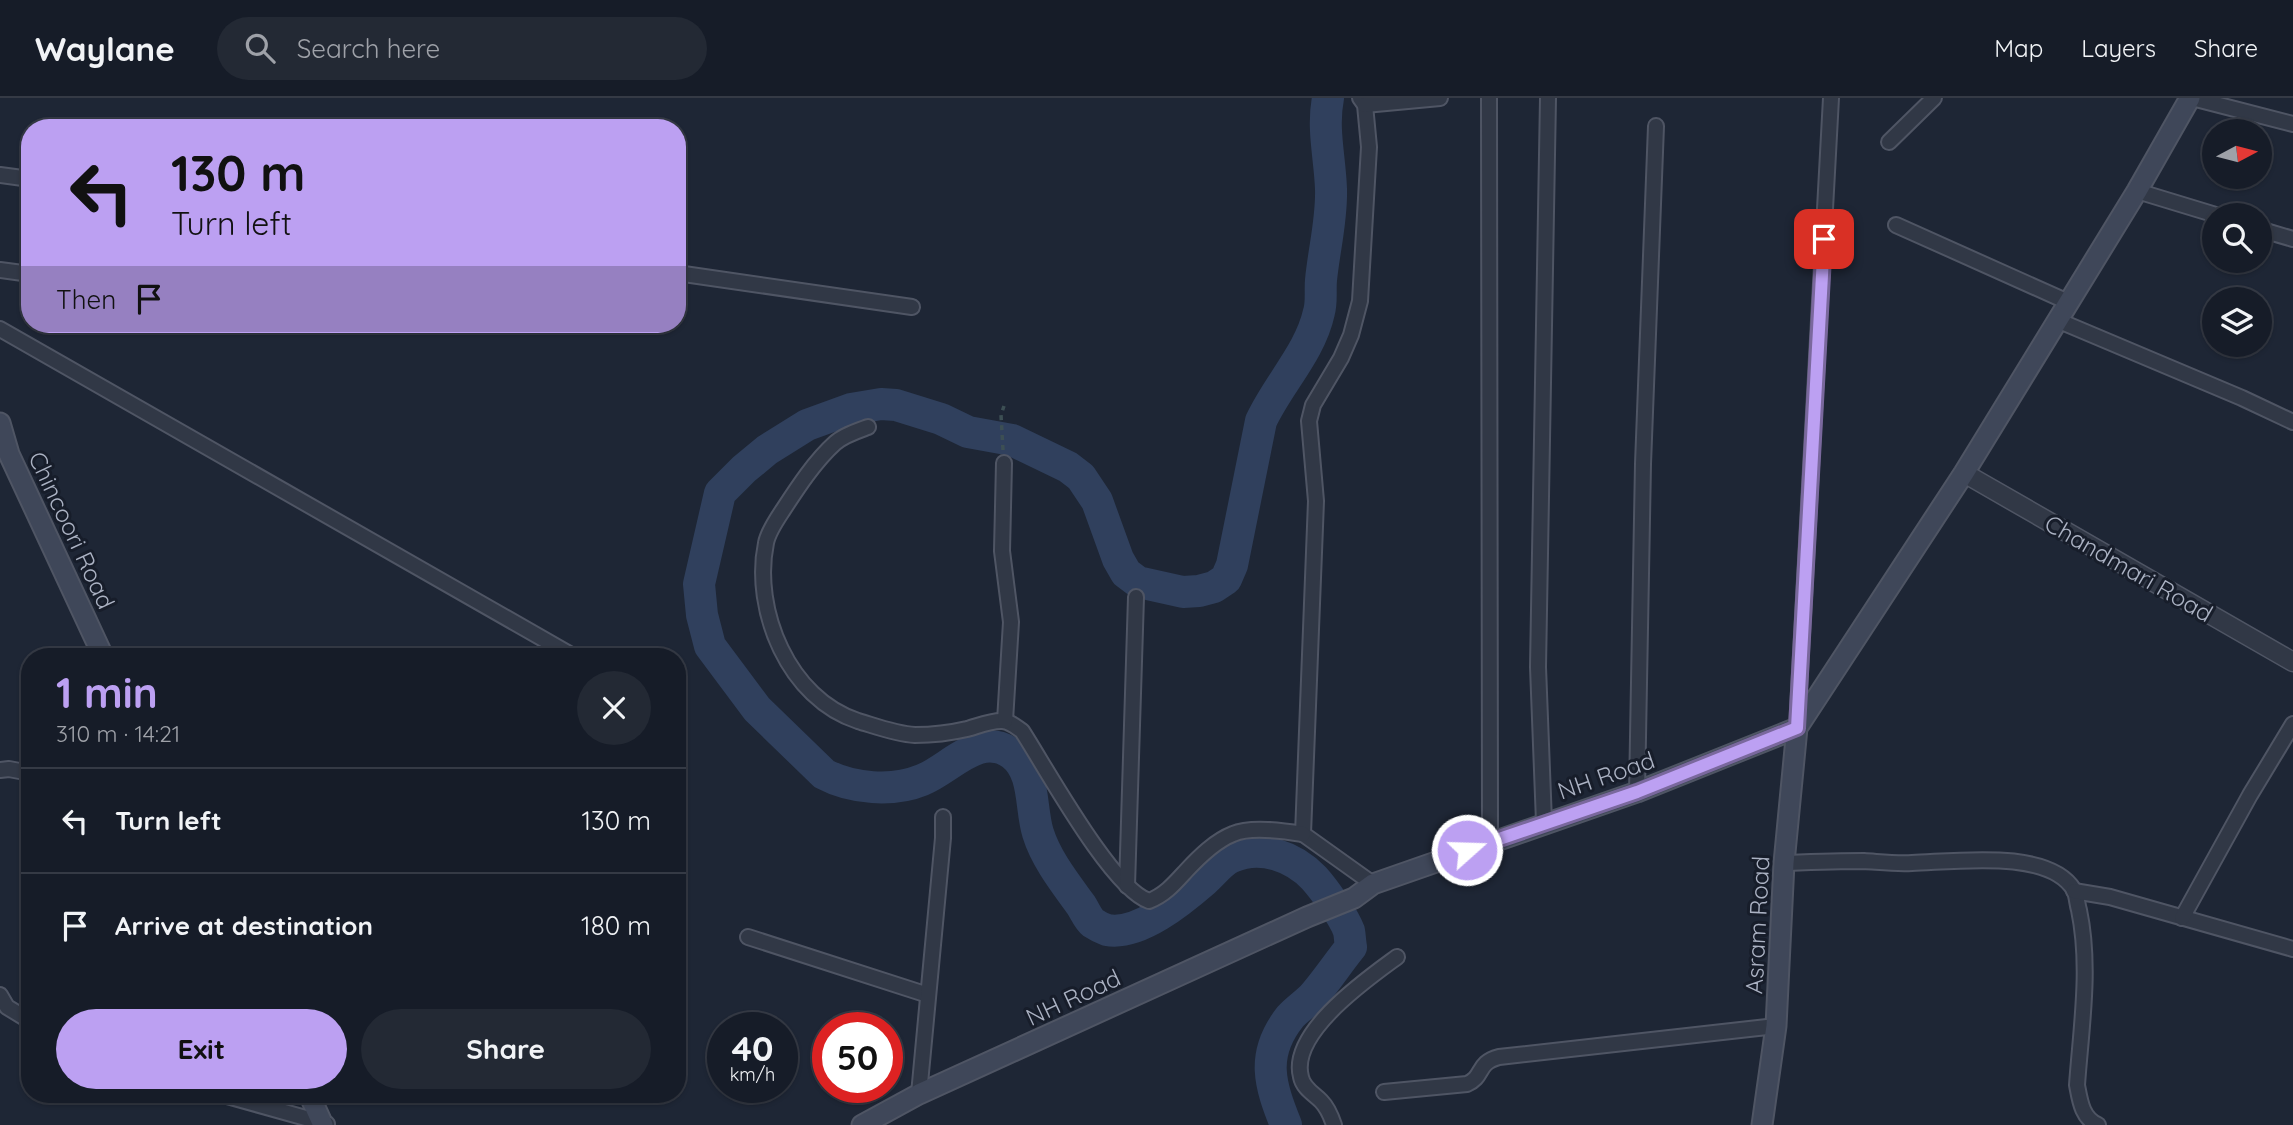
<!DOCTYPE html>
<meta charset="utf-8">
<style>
body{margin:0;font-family:Quicksand,sans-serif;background:#232934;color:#f1f3f6;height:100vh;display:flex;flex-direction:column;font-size:26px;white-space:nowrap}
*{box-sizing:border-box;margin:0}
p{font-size:23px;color:#9ea1a8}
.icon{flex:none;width:38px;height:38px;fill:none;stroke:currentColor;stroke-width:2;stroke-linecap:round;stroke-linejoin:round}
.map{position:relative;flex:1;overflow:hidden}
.panel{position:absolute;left:21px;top:550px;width:665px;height:455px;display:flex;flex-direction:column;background:#161c28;border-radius:28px;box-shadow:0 2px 5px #0004,0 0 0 2px #353a45}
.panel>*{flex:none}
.hud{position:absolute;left:21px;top:21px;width:665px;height:214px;border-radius:28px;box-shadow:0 2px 5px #0004,0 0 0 2px #353a45;background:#bca0f2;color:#111;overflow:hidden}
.needle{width:46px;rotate:83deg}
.fabs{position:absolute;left:2202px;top:21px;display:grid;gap:14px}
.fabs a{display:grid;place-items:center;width:70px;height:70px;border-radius:50%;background:#161c28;box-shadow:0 2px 5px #0004,0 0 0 2px #353a45;font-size:35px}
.speed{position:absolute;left:707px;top:914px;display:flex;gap:14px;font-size:35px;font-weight:700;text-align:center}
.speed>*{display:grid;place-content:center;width:91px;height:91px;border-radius:50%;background:#161c28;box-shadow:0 2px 5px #0004,0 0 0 2px #353a45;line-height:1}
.speed small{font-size:18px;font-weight:400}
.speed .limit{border:10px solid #d22;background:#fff;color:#111}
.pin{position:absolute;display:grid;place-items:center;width:60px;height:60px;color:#fff;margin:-30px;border-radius:14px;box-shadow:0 4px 10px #0006}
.me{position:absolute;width:77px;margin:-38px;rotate:70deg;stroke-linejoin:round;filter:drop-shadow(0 0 5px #0008)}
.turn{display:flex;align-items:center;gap:24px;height:147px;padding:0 35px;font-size:32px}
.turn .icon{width:91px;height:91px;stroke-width:2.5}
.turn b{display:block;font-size:49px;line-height:60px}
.then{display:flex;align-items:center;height:66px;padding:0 35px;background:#0003;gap:14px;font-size:26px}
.round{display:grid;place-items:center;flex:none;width:74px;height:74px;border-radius:37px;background:#232934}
.overview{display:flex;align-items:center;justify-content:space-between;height:119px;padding:0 35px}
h1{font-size:42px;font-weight:700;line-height:52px;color:#bca0f2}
.action{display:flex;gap:14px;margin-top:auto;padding:14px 35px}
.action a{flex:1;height:80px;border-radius:42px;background:#bca0f2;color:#111;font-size:28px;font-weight:700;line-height:80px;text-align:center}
.action a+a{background:#232934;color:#f1f3f6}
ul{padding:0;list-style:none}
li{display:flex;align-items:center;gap:21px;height:105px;padding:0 35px;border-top:2px solid #353a45}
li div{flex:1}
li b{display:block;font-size:26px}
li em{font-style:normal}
header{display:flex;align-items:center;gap:42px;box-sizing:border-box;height:98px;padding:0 35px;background:#161c28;border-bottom:2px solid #353a45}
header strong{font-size:33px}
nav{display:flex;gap:38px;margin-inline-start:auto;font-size:24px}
.search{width:490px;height:63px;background:#232934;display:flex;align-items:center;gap:18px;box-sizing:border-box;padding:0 24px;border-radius:38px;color:#9ea1a8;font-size:26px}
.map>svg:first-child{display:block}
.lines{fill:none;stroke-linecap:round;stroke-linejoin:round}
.river{stroke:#30405d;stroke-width:32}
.minor-casing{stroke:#4f5564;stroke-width:18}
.tertiary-casing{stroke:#4f5564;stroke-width:21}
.secondary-casing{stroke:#4f5564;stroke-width:23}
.path{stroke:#3d4f54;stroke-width:3.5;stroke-dasharray:5 5;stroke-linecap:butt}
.minor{stroke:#313846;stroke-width:14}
.tertiary{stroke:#313846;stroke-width:18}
.secondary{stroke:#3f4759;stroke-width:19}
.route-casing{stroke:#7a689d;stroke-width:18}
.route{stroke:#bca0f2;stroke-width:12}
.labels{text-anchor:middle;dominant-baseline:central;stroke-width:6;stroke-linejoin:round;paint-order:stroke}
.street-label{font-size:24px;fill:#abb2c3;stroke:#171d2a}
</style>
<header>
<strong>Waylane</strong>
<div class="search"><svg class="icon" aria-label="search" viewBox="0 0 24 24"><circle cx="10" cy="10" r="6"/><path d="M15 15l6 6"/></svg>Search here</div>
<nav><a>Map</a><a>Layers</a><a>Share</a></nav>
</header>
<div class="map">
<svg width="2293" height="1027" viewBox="0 0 2293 1027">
<rect width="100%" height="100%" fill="#1e2635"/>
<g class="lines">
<path class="river" d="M 1286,1027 C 1270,987 1260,957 1290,919 C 1297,911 1307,905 1314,897 C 1327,882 1338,865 1351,849 C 1350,844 1350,838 1349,833 C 1344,819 1324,791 1314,780 C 1294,759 1261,746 1232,759 C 1222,763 1213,775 1204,783 C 1182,802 1139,838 1107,832 C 1104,831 1096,827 1093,825 C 1088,821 1085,813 1081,807 C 1065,785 1046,761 1038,735 C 1030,710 1036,674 1012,656 C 980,632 950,671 922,682 C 893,694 852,691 824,676 L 757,611 L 710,548 L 702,517 L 699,486 L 720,395 L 744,371 L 767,352 L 807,327 L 851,311 L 881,306 L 896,307 L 941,321 L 968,334 L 1012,342 L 1068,369 L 1081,379 L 1097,403 L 1118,461 L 1126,475 L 1138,484 L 1183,494 L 1199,493 L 1214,489 L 1226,481 L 1232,467 L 1261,323 C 1278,286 1310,255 1319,214 C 1322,204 1320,192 1321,182 C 1324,151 1332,122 1331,91 C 1330,60 1322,31 1328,0"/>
<defs>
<g id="minor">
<polyline points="1360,0 1365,7 1369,49 1360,203 1351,237 1341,260 1313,307 1309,323 1316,403 1303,736 1373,786"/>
<polyline points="1489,0 1490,744"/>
<polyline points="2192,0 2293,26"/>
<polyline points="1365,7 1440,0"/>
<polyline points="1889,44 1934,0"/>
<polyline points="0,77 30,81"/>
<polyline points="2137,93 2216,117"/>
<polyline points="1896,127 2068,204"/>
<polyline points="2259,131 2293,141"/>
<polyline points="0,172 30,176"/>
<polyline points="677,175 912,209"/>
<polyline points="2057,222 2242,300 2293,324"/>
<polyline points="0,231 573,558"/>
<path d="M 868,329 C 857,333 844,337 835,345 C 815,363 798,389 783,412 C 777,421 768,434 766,445 C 752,512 789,601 858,623 C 875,628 896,636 915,637 C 932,637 950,635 967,631 C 978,628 992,622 1003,623 C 1011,624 1016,629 1022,633 C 1046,670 1112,791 1149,803 C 1165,797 1175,785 1186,773 C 1199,759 1215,743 1233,736 C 1251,728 1284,733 1303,736"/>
<polyline points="1004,365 1002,453 1011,524 1005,623"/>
<polyline points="677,622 678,623"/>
<polyline points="1797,629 1831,0"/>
<polyline points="0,672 9,671 30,675"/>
<polyline points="1637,694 1643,366 1656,28"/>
<polyline points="1544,724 1538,569 1548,0"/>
<path d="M 1784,765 C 1811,764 1837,763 1864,763 C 1880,764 1896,766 1912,765 C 1952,764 2049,750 2074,792 C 2077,797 2077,806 2079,812 C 2091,869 2081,930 2077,987 C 2080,1003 2082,1020 2098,1027"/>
<polyline points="1127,788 1136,499"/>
<polyline points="2074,793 2110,799 2293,851"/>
<polyline points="2182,820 2250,697 2293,626"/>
<polyline points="748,839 928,897"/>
<polyline points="0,897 7,909 30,923"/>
<path d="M 1384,994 L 1467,986 C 1484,979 1476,965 1499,959 L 1776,928"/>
<polyline points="220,996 327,1026"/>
<polyline points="919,996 943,740 943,719"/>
<path d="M 1334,1027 C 1331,1018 1328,1010 1321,1003 C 1314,996 1303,990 1301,979 C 1289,935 1367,881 1397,859"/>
</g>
<polyline id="tertiary" points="1964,375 2293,564"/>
<g id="secondary">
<polyline points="0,325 9,356 103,558"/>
<polyline points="309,996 323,1027"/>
<polyline points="862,1027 919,996 1307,819 1354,800 1373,786 1637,694 1797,630"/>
<polyline points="1762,1027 1776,928 1784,765 1797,630 1964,375 2137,93 2190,0"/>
</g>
</defs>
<use href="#minor" class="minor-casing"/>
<use href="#tertiary" class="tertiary-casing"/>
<use href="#secondary" class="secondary-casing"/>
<polyline class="path" points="1003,352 1001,317 1004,308"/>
<use href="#minor" class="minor"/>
<use href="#tertiary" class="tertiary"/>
<use href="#secondary" class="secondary"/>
</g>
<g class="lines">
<defs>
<polyline id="route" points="1467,752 1637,694 1797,630 1824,141"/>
</defs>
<use href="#route" class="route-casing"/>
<use href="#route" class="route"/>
</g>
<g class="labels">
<g class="street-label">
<text transform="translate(72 432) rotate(65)">Chincoori Road</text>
<text transform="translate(2129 470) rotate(30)">Chandmari Road</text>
<text transform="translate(1606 677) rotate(-19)">NH Road</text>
<text transform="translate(1757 827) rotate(-87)">Asram Road</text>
<text transform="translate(1073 899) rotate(-25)">NH Road</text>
</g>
</g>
</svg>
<div class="fabs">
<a><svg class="needle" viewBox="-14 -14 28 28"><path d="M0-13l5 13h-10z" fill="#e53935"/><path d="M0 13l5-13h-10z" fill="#9ea1a8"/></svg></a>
<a><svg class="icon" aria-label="search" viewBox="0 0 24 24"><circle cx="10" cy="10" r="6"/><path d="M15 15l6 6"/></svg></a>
<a><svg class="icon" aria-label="layers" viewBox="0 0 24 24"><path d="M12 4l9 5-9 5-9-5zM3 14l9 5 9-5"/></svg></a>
</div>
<div class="speed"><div>40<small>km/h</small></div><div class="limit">50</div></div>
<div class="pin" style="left:1824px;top:141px;background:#d93025"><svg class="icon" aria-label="arrive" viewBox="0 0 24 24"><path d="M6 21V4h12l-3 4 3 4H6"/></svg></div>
<svg class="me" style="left:1467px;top:752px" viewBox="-20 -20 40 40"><circle r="17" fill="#bca0f2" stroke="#fff" stroke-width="3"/><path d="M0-11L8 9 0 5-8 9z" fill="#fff"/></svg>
<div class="hud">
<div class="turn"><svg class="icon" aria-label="left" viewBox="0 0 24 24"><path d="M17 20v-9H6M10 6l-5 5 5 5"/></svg><div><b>130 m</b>Turn left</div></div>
<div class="then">Then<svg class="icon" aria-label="arrive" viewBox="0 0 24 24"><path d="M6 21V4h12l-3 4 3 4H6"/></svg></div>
</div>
<section class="panel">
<div class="overview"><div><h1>1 min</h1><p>310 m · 14:21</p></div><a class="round"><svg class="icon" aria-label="close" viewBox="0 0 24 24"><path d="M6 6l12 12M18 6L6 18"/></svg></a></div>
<ul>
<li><svg class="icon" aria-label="left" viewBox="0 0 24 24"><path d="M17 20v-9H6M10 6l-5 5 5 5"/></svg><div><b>Turn left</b></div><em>130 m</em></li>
<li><svg class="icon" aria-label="arrive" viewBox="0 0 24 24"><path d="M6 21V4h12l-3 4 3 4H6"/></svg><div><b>Arrive at destination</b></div><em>180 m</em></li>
</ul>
<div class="action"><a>Exit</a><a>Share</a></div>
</section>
</div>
